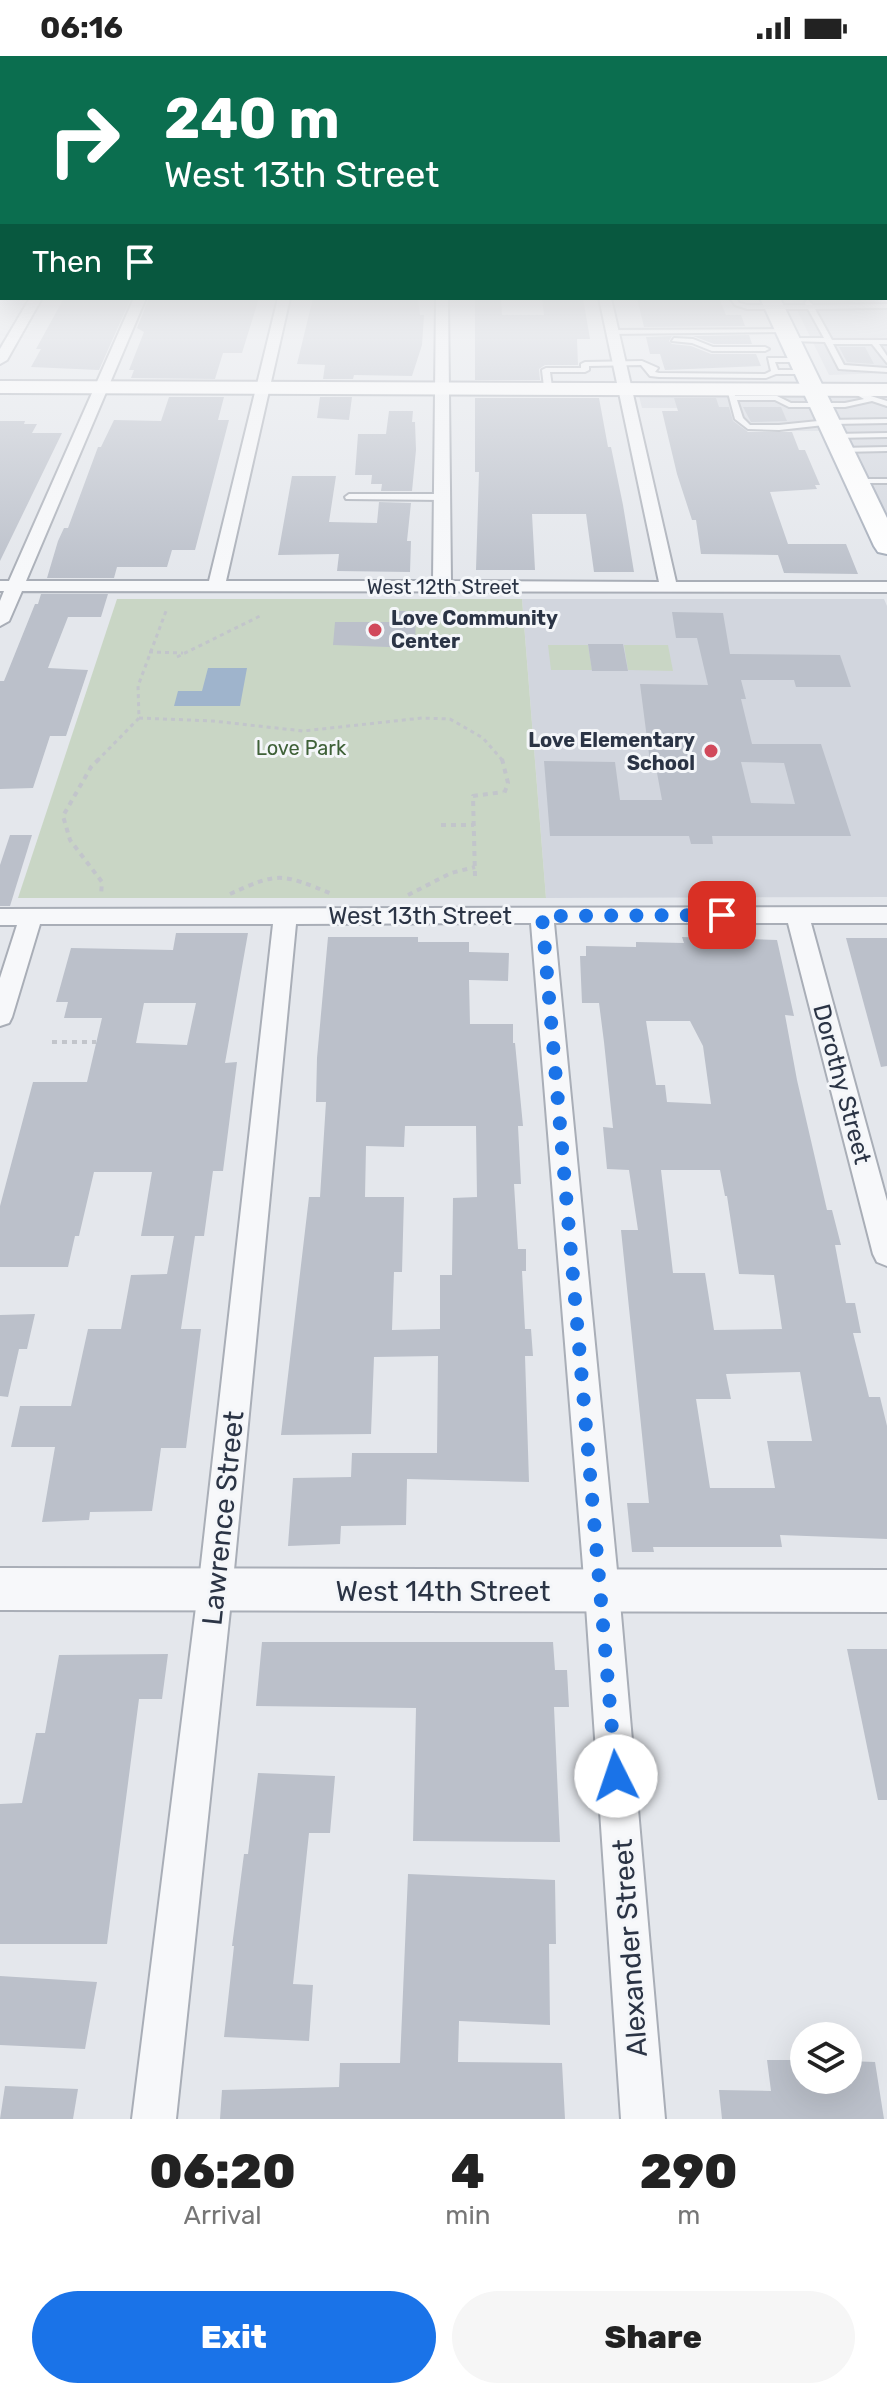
<!DOCTYPE html>
<style>
body{margin:0;font-family:Rubik,sans-serif;background:#f6f6f6;color:#222;height:100vh;display:flex;flex-direction:column;font-size:30px;white-space:nowrap}
*{box-sizing:border-box;margin:0}
p{font-size:26px;color:#767676}
.icon{flex:none;width:44px;height:44px;fill:none;stroke:currentColor;stroke-width:2;stroke-linecap:round;stroke-linejoin:round}
.map{position:relative;height:2063px;overflow:hidden}
.panel{display:flex;flex-direction:column;background:#fff;flex:1}
.panel>*{flex:none}
.banner{position:absolute;left:0px;top:0px;width:888px;height:244px;box-shadow:0 8px 32px #0002;background:#0b6e4f;color:#fff;overflow:hidden}
.tools{position:absolute;left:790px;top:1966px;display:grid;gap:16px}
.tools a{display:grid;place-items:center;width:72px;height:72px;border-radius:50%;background:#fff;box-shadow:0 8px 32px #0002;font-size:40px}
.pin{position:absolute;display:grid;place-items:center;width:68px;height:68px;color:#fff;margin:-34px;border-radius:16px;box-shadow:0 4px 12px #0006}
.me{position:absolute;width:88px;margin:-44px;rotate:356deg;stroke-linejoin:round;filter:drop-shadow(0 0 6px #0008)}
.turn{display:flex;align-items:center;gap:28px;height:168px;padding:0 32px;font-size:36px}
.turn .icon{width:104px;height:104px;stroke-width:2.5}
.turn b{display:block;font-size:56px;line-height:68px}
.then{display:flex;align-items:center;height:76px;padding:0 32px;background:#0003;gap:16px;font-size:30px}
.eta{display:flex;justify-content:space-evenly;align-items:center;height:136px;text-align:center}
.eta b{font-size:48px;font-weight:800;line-height:56px}
.primary-button{display:flex;gap:16px;margin-top:auto;padding:16px 32px}
.primary-button a{flex:1;height:92px;border-radius:48px;background:#1a73e8;color:#fff;font-size:32px;font-weight:800;line-height:92px;text-align:center}
.primary-button a+a{background:#f6f6f6;color:#222}
.status{display:flex;justify-content:space-between;align-items:center;height:56px;padding:0 40px;background:#fff;direction:ltr}
.status svg{height:22px;fill:currentColor}
.map>svg:first-child{display:block}
.built{fill:#d2d6de}
.green{fill:#c9d6c5}
.water{fill:#9fb4cc}
.building{fill:#bbc0ca;fill-rule:evenodd}
.lines{fill:none;stroke-linecap:round;stroke-linejoin:round}
.service-casing{stroke:#a9aeb7;stroke-width:4}
.minor-casing{stroke:#a9aeb7;stroke-width:4}
.tertiary-casing{stroke:#a9aeb7;stroke-width:4}
.secondary-casing{stroke:#a9aeb7;stroke-width:4}
.primary-casing{stroke:#a3abb8;stroke-width:4}
.path-far1{stroke:#c2c5cb;stroke-width:3;stroke-dasharray:4 4;stroke-linecap:butt}
.path{stroke:#c2c5cb;stroke-width:4;stroke-dasharray:5 5;stroke-linecap:butt}
.service{fill:#f7f8fa;fill-rule:evenodd}
.minor{fill:#f7f8fa;fill-rule:evenodd}
.tertiary{fill:#f7f8fa;fill-rule:evenodd}
.secondary{fill:#fff;fill-rule:evenodd}
.primary{fill:#fff;fill-rule:evenodd}
.route{stroke:#1a73e8;stroke-width:14;stroke-dasharray:0 25.2}
.poi-dot{fill:#d1495b;stroke:#f4f6f9;stroke-width:3}
.labels{text-anchor:middle;dominant-baseline:central;stroke-width:6;stroke-linejoin:round;paint-order:stroke}
.far-street-label{font-size:20px;fill:#2b3445;stroke:#f4f6f9}
.far-poi-label{font-size:20px;font-weight:bold;fill:#2b3445;stroke:#f4f6f9;text-anchor:start}
.far-park-label{font-size:20px;fill:#3f6138;stroke:#f4f6f9}
.street-label{font-size:24px;fill:#2b3445;stroke:#f4f6f9}
.near-street-label{font-size:28px;fill:#2b3445;stroke:#f4f6f9}
</style>
<div class="status"><b>06:16</b><svg viewBox="0 0 49 12"><path d="M0 12V9h3v3zM5 12V6h3v6zM10 12V3h3v9zM15 12V0h3v12zM26 1h20v11H26zM47 4h2v5h-2z"/></svg></div>
<div class="map">
<svg width="887" height="2063" viewBox="0 0 887 2063">
<rect width="100%" height="100%" fill="#e4e7ec"/>
<g class="built">
<polygon points="887,235 887,317 829,319 791,242 886,242"/>
<polygon points="638,336 887,336 887,464 841,375 735,375 729,352 642,352"/>
<polygon points="522,543 884,543 887,550 887,841 546,842"/>
</g>
<g class="green">
<polygon points="117,543 522,543 546,842 18,842"/>
<polygon points="548,589 588,589 592,614 551,614"/>
<polygon points="624,589 668,589 673,615 628,614"/>
</g>
<polygon class="water" points="208,612 247,612 240,650 174,650 178,635 202,635"/>
<g class="building">
<polygon points="64,242 131,242 99,314 31,311 41,293 36,293"/>
<polygon points="149,242 259,242 242,297 223,297 215,323 131,322 134,314 129,314 144,276 137,272"/>
<polygon points="313,242 418,242 420,259 424,259 422,289 412,320 354,319 353,323 323,323 325,309 297,308"/>
<polygon points="475,242 501,242 502,259 544,259 542,242 583,242 590,283 577,283 578,309 545,309 539,313 540,324 475,324"/>
<polygon points="637,242 719,242 726,259 741,259 745,270 644,271"/>
<polygon points="749,279 752,288 714,288 693,280"/>
<polygon points="672,280 669,285 672,288 691,290 711,298 756,298 761,310 665,314 660,298 650,298 646,281"/>
<polygon points="839,291 865,291 874,308 847,306"/>
<polygon points="169,341 224,341 218,364 229,364 195,494 172,494 167,511 117,511 114,522 47,522 58,485 64,472 68,472 98,391 101,391 114,364 161,365"/>
<polygon points="320,341 352,341 349,364 317,362"/>
<polygon points="475,342 599,342 608,391 611,391 623,449 634,516 594,516 586,458 532,458 535,514 476,514 479,416 475,416"/>
<polygon points="674,342 716,342 719,351 729,351 733,365 748,376 792,376 799,394 805,394 820,429 815,429 817,433 770,436 788,488 846,488 858,518 784,517 778,499 701,498 696,464 692,464 677,418 662,355 678,355"/>
<polygon points="743,351 781,351 787,365 751,366"/>
<polygon points="389,355 413,355 412,366 415,366 416,394 412,435 381,435 382,428 371,428 372,419 355,419 358,378 386,378"/>
<polygon points="0,365 25,365 24,368 37,368 32,377 62,377 0,505"/>
<polygon points="292,420 336,420 329,466 377,467 379,446 411,447 407,485 411,485 410,516 337,515 339,498 278,499"/>
<polygon points="41,538 108,538 101,561 68,561 48,612 88,614 66,680 50,680 33,732 0,733 0,625 4,625 35,548 38,548"/>
<polygon points="397,555 416,555 415,592 333,589 335,566 396,566"/>
<path d="M 672,556 L 723,557 L 730,598 L 840,599 L 851,631 L 796,631 L 794,624 L 741,624 L 746,643 L 741,643 L 752,688 L 821,688 L 851,780 L 712,780 L 713,788 L 691,788 L 689,780 L 550,780 L 544,705 L 615,706 L 620,744 L 662,744 L 655,706 L 650,706 L 640,628 L 708,629 L 697,582 L 676,582 ZM 741,706 L 784,707 L 795,748 L 751,747 Z"/>
<polygon points="588,588 623,588 628,615 592,615"/>
<polygon points="10,779 32,779 10,850 0,850 0,809"/>
<path d="M 176,877 L 248,877 L 225,1007 L 237,1006 L 223,1115 L 213,1115 L 204,1180 L 195,1180 L 181,1273 L 201,1273 L 186,1392 L 161,1392 L 152,1455 L 90,1456 L 89,1464 L 42,1466 L 55,1391 L 11,1391 L 20,1350 L 71,1350 L 88,1273 L 121,1273 L 131,1219 L 167,1218 L 174,1180 L 141,1180 L 152,1116 L 94,1116 L 79,1180 L 75,1180 L 68,1211 L 0,1211 L 0,1150 L 33,1026 L 87,1026 L 102,962 L 64,962 L 68,946 L 56,946 L 71,892 L 173,894 ZM 144,947 L 196,947 L 187,989 L 136,987 Z"/>
<path d="M 328,881 L 418,881 L 418,886 L 469,886 L 469,896 L 509,897 L 508,925 L 469,924 L 470,968 L 513,968 L 513,987 L 515,987 L 523,1070 L 518,1070 L 521,1128 L 514,1128 L 518,1193 L 526,1193 L 526,1215 L 522,1215 L 525,1273 L 531,1273 L 533,1300 L 525,1300 L 529,1426 L 407,1423 L 406,1469 L 341,1470 L 340,1488 L 288,1490 L 293,1422 L 351,1421 L 352,1397 L 437,1397 L 438,1300 L 374,1301 L 371,1378 L 281,1379 L 309,1141 L 320,1141 L 326,1046 L 316,1046 L 317,1002 ZM 405,1070 L 476,1070 L 477,1141 L 453,1142 L 452,1219 L 440,1219 L 440,1273 L 392,1274 L 394,1216 L 402,1216 L 404,1141 L 365,1141 L 366,1090 L 404,1091 Z"/>
<path d="M 682,881 L 777,884 L 794,960 L 785,959 L 797,1024 L 827,1154 L 832,1154 L 841,1189 L 835,1189 L 846,1247 L 855,1247 L 861,1277 L 853,1277 L 869,1341 L 880,1341 L 887,1370 L 887,1483 L 780,1479 L 782,1491 L 653,1491 L 654,1496 L 632,1496 L 627,1447 L 649,1447 L 621,1174 L 638,1174 L 629,1114 L 607,1113 L 603,1071 L 613,1072 L 604,986 L 599,947 L 582,947 L 580,900 L 586,900 L 586,890 L 636,891 L 636,886 L 684,887 ZM 646,965 L 690,965 L 703,990 L 711,1048 L 667,1046 L 665,1029 L 656,1029 ZM 661,1114 L 720,1114 L 725,1140 L 727,1140 L 739,1218 L 774,1219 L 782,1273 L 714,1274 L 705,1217 L 673,1217 ZM 800,1316 L 812,1385 L 767,1385 L 775,1432 L 710,1432 L 696,1343 L 731,1343 L 726,1318 Z"/>
<polygon points="846,882 887,882 887,1010 881,1011"/>
<polygon points="35,1258 27,1293 19,1293 8,1341 0,1340 0,1259"/>
<polygon points="262,1586 553,1586 555,1614 567,1614 569,1651 554,1651 560,1786 413,1785 416,1652 256,1650"/>
<polygon points="847,1593 887,1593 887,1744 878,1744"/>
<polygon points="168,1598 162,1643 139,1643 107,1888 0,1888 0,1748 22,1747 36,1677 45,1677 59,1599"/>
<polygon points="258,1717 335,1720 330,1777 309,1777 293,1928 313,1929 309,1985 224,1981 234,1890 232,1890 244,1798 248,1798"/>
<polygon points="408,1818 555,1824 556,1888 549,1888 550,1969 459,1965 458,2006 562,2007 565,2063 220,2063 222,2034 339,2031 340,2007 400,2007"/>
<polygon points="0,1920 97,1926 85,1993 0,1989"/>
<polygon points="767,2004 804,2004 804,2024 848,2024 848,2005 875,2006 884,2063 722,2063 719,2034 771,2035"/>
<polygon points="5,2030 78,2033 73,2063 0,2063"/>
</g>
<g class="lines">
<defs>
<g id="service">
<polygon points="730,242 736,242 739,247 747,249 806,249 805,246 808,244 813,249 887,248 887,252 815,253 832,284 887,284 887,288 879,288 887,300 887,307 872,288 833,288 844,309 887,312 887,316 839,313 825,286 789,285 791,282 824,282 808,253 747,253 735,249"/>
<polygon points="787,273 789,276 611,278 608,276 611,274"/>
<polygon points="674,282 693,283 713,291 765,291 769,293 765,295 712,295 692,287 672,285"/>
<polygon points="768,302 803,302 800,306 775,306 778,314 805,314 809,316 805,318 776,318 766,322 659,321 650,320 641,309 589,310 589,314 585,316 550,316 552,331 548,333 544,331 542,314 546,312 581,312 581,308 585,306 642,305 658,312 655,316 659,317 765,318 771,315"/>
<polygon points="727,333 733,333 735,340 777,340 791,347 845,347 864,343 857,339 861,337 887,345 887,350 872,345 845,351 789,351 775,344 737,344 743,362 750,369 779,369 828,364 887,363 887,367 833,368 779,374 748,373 735,363"/>
<polygon points="887,377 887,381 834,382 830,380 834,378"/>
<polygon points="887,391 887,395 840,396 836,394 840,392"/>
<rect x="852" y="423" width="35" height="4"/>
<polygon points="349,438 443,438 447,441 443,444 346,443 345,441"/>
</g>
<g id="minor">
<polygon points="30,242 42,242 7,304 0,308 0,293"/>
<polygon points="134,242 146,242 26,525 209,525 278,242 290,242 226,525 433,525 436,242 448,242 451,525 659,526 599,242 611,242 676,526 887,526 887,536 22,535 9,565 0,570 0,545 4,535 0,535 0,525 9,525"/>
<polygon points="887,851 887,867 811,867 887,1145 887,1210 877,1206 873,1198 788,867 554,867 619,1535 665,2063 621,2063 585,1535 531,867 296,868 232,1535 176,2063 132,2063 198,1535 273,868 40,868 12,961 9,967 0,970 0,922 17,869 0,869 0,853"/>
</g>
<polygon id="tertiary" points="0,1512 887,1514 887,1556 0,1554"/>
<polygon id="secondary" points="0,325 887,328 887,340 0,337"/>
<polygon id="primary" points="760,242 780,242 887,462 887,498 878,496 874,490"/>
</defs>
<use href="#service" class="service-casing"/>
<use href="#minor" class="minor-casing"/>
<use href="#tertiary" class="tertiary-casing"/>
<use href="#secondary" class="secondary-casing"/>
<use href="#primary" class="primary-casing"/>
<g class="path-far1">
<polyline points="149,596 183,597"/>
<polyline points="177,601 260,560"/>
<polyline points="139,662 213,665 303,675 422,662 450,663 483,682 503,705"/>
<polyline points="97,705 139,662 138,630 166,555"/>
</g>
<g class="path">
<polyline points="99,703 91,711 63,760 70,784 102,826 101,839"/>
<polyline points="502,703 508,727 504,738"/>
<polyline points="441,769 474,769"/>
<polyline points="475,820 473,740 503,736"/>
<path d="M 230,838 C 280,815 282,818 332,838"/>
<polyline points="408,839 451,817 475,811"/>
<polyline points="52,986 96,986"/>
</g>
<use href="#service" class="service"/>
<use href="#minor" class="minor"/>
<use href="#tertiary" class="tertiary"/>
<use href="#secondary" class="secondary"/>
<use href="#primary" class="primary"/>
</g>
<linearGradient id="sky" x2="0" y2="1"><stop stop-color="#8bb4dd"/><stop offset="0.45" stop-color="#f3f4f6"/><stop offset="1" stop-color="#f3f4f6" stop-opacity="0"/></linearGradient>
<rect width="887" height="524" fill="url(#sky)"/>
<g class="lines">
<polyline class="route" points="616,1720 542,860 722,859"/>
</g>
<g class="poi-dot">
<circle cx="375" cy="574" r="8"/>
<circle cx="711" cy="695" r="8"/>
</g>
<g class="labels">
<g class="far-street-label">
<text x="443" y="531">West 12th Street</text>
</g>
<g class="far-poi-label">
<text x="391" y="562">Love Community<tspan x="391" dy="23">Center</tspan></text>
<text x="695" y="684" text-anchor="end">Love Elementary<tspan x="695" dy="23">School</tspan></text>
</g>
<g class="far-park-label">
<text x="301" y="692">Love Park</text>
</g>
<g class="street-label">
<text x="420" y="860">West 13th Street</text>
<text transform="translate(842 1028) rotate(75)">Dorothy Street</text>
</g>
<g class="near-street-label">
<text transform="translate(223 1462) rotate(-84)">Lawrence Street</text>
<text x="443" y="1535">West 14th Street</text>
<text transform="translate(630 1892) rotate(-94)">Alexander Street</text>
</g>
</g>
</svg>
<div class="tools">
<a><svg class="icon" aria-label="layers" viewBox="0 0 24 24"><path d="M12 4l9 5-9 5-9-5zM3 14l9 5 9-5"/></svg></a>
</div>
<div class="pin" style="left:722px;top:859px;background:#d93025"><svg class="icon" aria-label="arrive" viewBox="0 0 24 24"><path d="M6 21V4h12l-3 4 3 4H6"/></svg></div>
<svg class="me" style="left:616px;top:1720px" viewBox="-20 -20 40 40"><circle r="19" fill="#fff"/><path d="M0-13L10 11 0 6-10 11z" fill="#1a73e8"/></svg>
<div class="banner">
<div class="turn"><svg class="icon" aria-label="right" viewBox="0 0 24 24"><path d="M7 20v-9h11M14 6l5 5-5 5"/></svg><div><b>240 m</b>West 13th Street</div></div>
<div class="then">Then<svg class="icon" aria-label="arrive" viewBox="0 0 24 24"><path d="M6 21V4h12l-3 4 3 4H6"/></svg></div>
</div>
</div>
<section class="panel">
<div class="eta">
<div><b>06:20</b><p>Arrival</p></div>
<div><b>4</b><p>min</p></div>
<div><b>290</b><p>m</p></div>
</div>
<div class="primary-button"><a>Exit</a><a>Share</a></div>
</section>
